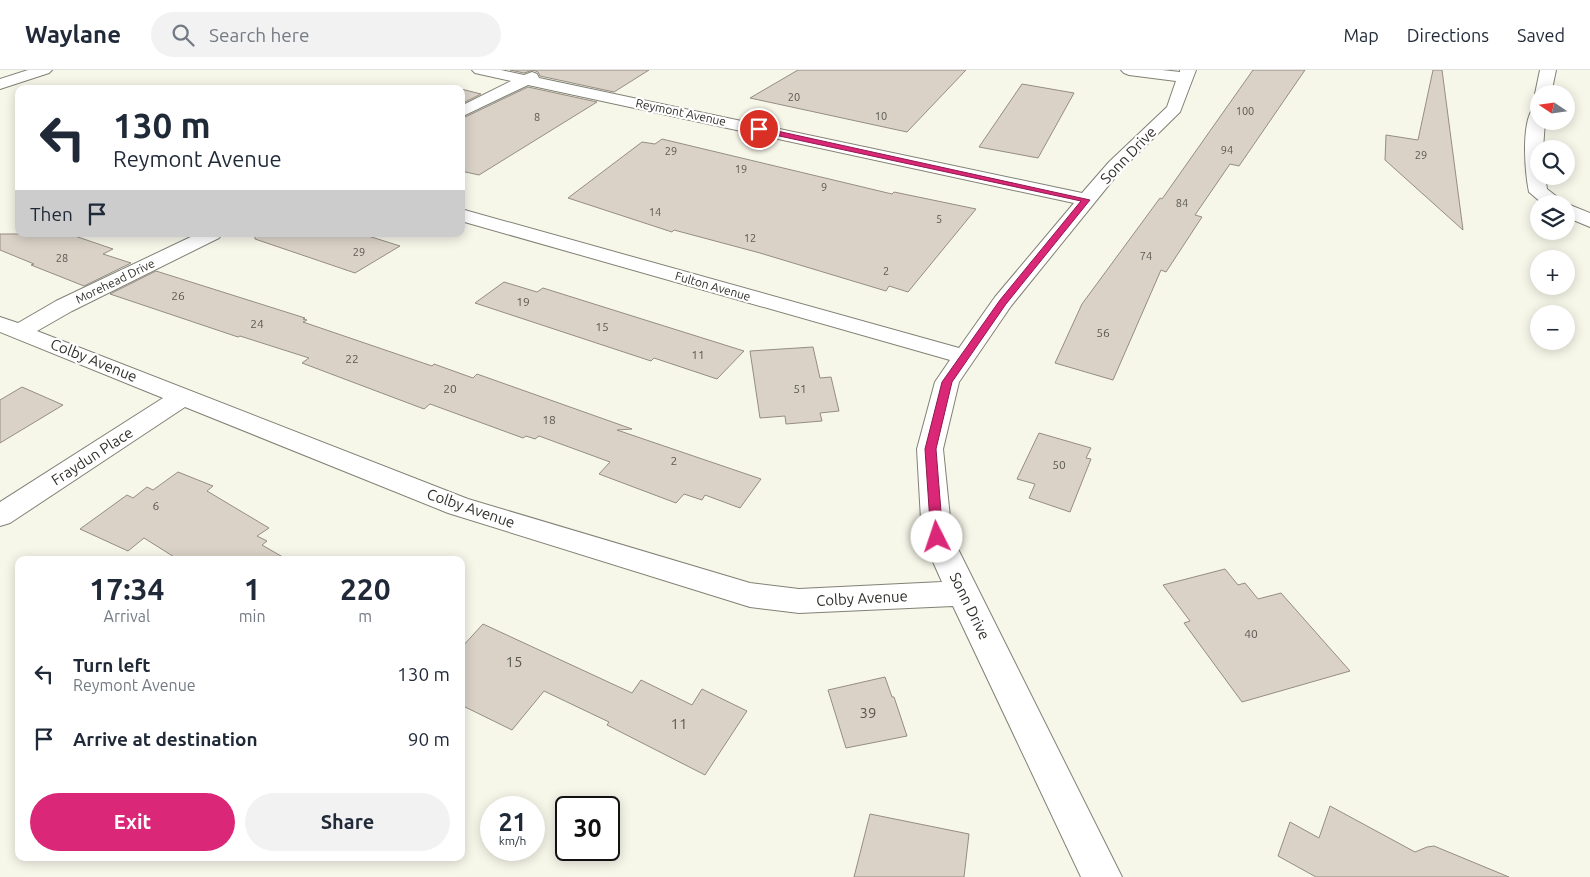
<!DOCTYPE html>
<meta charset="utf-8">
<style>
body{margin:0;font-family:Ubuntu,sans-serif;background:#f2f2f3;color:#1f2937;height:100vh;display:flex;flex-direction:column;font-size:19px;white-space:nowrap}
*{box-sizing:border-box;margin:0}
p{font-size:16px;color:#747a83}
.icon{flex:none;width:28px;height:28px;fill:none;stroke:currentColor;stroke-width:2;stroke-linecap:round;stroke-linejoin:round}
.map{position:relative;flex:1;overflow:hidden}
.drawer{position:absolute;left:15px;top:486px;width:450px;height:305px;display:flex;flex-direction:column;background:#fff;border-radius:10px;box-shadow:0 2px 12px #0003}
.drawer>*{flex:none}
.banner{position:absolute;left:15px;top:15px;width:450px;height:152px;border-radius:10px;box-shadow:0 2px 12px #0003;background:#fff;color:#1f2937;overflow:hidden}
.needle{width:32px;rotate:283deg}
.controls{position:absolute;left:1530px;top:15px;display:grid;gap:10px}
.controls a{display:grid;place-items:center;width:45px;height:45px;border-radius:50%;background:#fff;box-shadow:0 2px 12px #0003;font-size:25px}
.speed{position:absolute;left:480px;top:726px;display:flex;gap:10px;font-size:25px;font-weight:700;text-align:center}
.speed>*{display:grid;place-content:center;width:65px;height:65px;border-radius:50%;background:#fff;box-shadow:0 2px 12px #0003;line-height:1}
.speed small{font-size:12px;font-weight:400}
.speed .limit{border:2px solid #111;border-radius:8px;background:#fff;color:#111}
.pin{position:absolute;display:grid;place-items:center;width:42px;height:42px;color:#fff;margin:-21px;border:2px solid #fff;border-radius:50%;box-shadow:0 1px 5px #0007}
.me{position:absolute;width:55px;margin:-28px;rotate:356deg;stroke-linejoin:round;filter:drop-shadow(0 0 4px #0008)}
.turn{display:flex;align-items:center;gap:18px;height:105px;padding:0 15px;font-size:22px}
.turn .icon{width:65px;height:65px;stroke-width:2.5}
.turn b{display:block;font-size:35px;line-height:42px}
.then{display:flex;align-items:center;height:48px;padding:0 15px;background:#0003;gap:10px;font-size:19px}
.eta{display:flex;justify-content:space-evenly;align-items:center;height:85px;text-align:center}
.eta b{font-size:30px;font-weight:700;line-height:35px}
.primary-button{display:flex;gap:10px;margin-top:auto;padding:10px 15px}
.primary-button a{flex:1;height:58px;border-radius:30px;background:#db2777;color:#fff;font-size:20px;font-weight:700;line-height:58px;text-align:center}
.primary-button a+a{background:#f2f2f3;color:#1f2937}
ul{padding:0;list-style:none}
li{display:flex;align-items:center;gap:15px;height:65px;padding:0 15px}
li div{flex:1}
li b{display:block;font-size:19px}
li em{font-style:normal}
header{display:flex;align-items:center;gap:30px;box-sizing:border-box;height:70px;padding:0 25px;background:#fff;border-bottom:1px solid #e0e1e3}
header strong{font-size:24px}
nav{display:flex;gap:28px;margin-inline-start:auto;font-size:18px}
.search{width:350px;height:45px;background:#f2f2f3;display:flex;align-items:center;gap:12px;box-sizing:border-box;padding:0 18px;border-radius:28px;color:#747a83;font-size:19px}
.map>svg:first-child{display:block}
.building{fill:#dad2c7;stroke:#958d84}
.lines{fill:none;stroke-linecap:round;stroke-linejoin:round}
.minor-casing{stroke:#818175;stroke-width:2}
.minor{fill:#fff;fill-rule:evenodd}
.route{fill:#db2777;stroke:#8e194d}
.labels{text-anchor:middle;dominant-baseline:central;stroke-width:4.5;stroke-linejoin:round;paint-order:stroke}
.far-number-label{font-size:11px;fill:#5a5852}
.far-street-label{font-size:12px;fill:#302f2b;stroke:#fff}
.number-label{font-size:12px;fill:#5a5852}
.street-label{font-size:15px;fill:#302f2b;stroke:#fff}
.near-number-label{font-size:15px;fill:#5a5852}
</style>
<header>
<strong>Waylane</strong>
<div class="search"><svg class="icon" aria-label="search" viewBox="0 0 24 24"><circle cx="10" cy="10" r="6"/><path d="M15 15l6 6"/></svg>Search here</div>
<nav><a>Map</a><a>Directions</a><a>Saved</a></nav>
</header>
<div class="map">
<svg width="1590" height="807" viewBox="0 0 1590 807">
<rect width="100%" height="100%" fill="#f6f6e9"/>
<g class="building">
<polygon points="510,0 649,0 614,22 540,6 538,2 533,0 524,3"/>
<polygon points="798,0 966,0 907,62 750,28"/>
<polygon points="1253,0 1305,0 1239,96 1230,94 1195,145 1202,147 1166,202 1161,200 1113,310 1055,293 1082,234 1160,128 1162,129"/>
<polygon points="1433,0 1442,0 1463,160 1385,90 1386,65 1418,70"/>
<polygon points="1022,14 1074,23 1038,88 979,77"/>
<polygon points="528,17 597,32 479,105 461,101 461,49"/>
<polygon points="461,19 481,24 461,34"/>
<polygon points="662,69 892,124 894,122 976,139 908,222 889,216 886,221 760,183 674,160 672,162 568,128 642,72 655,74"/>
<polygon points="0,164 69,164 113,179 103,184 131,193 84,216 31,195 34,194 0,180"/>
<polygon points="255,164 362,164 400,176 355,203 255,169"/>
<polygon points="156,201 305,248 303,249 307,250 303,252 432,296 434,294 473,308 477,304 632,359 617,360 761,409 740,438 705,425 702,430 684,424 676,433 599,404 610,392 539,366 535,369 526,366 523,368 430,334 424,339 302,293 309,288 240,266 238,267 110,224"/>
<polygon points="504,212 537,222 543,218 744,281 717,309 654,288 651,291 475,233"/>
<polygon points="813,277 820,308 831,307 839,341 820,343 822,351 786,354 785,346 760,348 750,281"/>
<polygon points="22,317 63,335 0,373 0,330"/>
<polygon points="1039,363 1091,378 1086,388 1091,389 1070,442 1029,428 1035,414 1017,409"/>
<polygon points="178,402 213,416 207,421 269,458 257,466 267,471 262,475 288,490 179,490 144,468 128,481 80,459 127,425 133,428 147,417 153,420"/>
<polygon points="1225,499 1238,515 1245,513 1258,529 1281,523 1350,601 1242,632 1184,553 1190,551 1163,515"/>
<polygon points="483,554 632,623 641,610 692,635 702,619 747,641 705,705 607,655 609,652 544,621 512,660 461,635 461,578"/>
<polygon points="885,607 892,627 894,627 907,666 846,678 828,620"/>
<polygon points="1330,736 1415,782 1427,777 1434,776 1509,807 1316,807 1278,786 1290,752 1319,768"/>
<polygon points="870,744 969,764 964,807 854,807"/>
</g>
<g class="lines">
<defs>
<g id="minor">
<polygon points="28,0 52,0 49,3 0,19 0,9"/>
<polygon points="472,0 501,0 524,5 532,2 537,4 539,8 1082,123 1109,92 1167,37 1176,11 1129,5 1124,3 1121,0 1162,0 1180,2 1180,0 1196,0 1180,42 1121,100 1011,236 959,312 943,379 952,467 1122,807 1081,807 953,536 799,543 750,537 448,443 185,337 10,453 0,456 0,432 163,328 0,262 0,247 18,253 56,231 197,164 222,164 219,168 72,241 37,261 468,429 750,513 799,519 942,512 922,467 917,379 935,312 950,290 461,151 461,139 959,278 995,227 1074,133 528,15 461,47 461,36 511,11 475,3"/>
<polygon points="1540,0 1556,0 1551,24 1539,24 1539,28 1535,24"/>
<path d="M 1539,36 L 1539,51 L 1545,51 L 1543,79 L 1539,79 L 1539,106 L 1545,106 L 1547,119 L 1565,133 L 1590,143 L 1590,157 L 1566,147 L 1566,134 L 1543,134 L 1529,122 C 1525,102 1521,55 1533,38 Z"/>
</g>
</defs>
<use href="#minor" class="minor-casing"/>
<use href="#minor" class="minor"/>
</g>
<polygon class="route" points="759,57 1090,130 1006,234 952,312 936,379 943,467 941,470 933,470 931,467 925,379 942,312 1000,230 1081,131 756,61 755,59"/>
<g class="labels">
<g class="far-number-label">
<text x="794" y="27">20</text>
<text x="1245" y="41">100</text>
<text x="881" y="46">10</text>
<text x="537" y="47">8</text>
<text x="1227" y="80">94</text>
<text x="671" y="81">29</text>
<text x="1421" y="85">29</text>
<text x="741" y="99">19</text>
<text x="824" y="117">9</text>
<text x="1182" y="133">84</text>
<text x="655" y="142">14</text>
<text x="939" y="149">5</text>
<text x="750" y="168">12</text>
<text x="359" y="182">29</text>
<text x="1146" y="186">74</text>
<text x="62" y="188">28</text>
<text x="886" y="201">2</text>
</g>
<g class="far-street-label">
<text transform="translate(681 42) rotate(12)">Reymont Avenue</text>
<text transform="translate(115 211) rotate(-26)">Morehead Drive</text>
<text transform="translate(713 216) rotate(16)">Fulton Avenue</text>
</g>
<g class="number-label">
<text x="178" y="225">26</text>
<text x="523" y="231">19</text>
<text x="257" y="253">24</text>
<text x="602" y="256">15</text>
<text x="1103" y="262">56</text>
<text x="698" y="284">11</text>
<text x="352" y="288">22</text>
<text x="450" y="318">20</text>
<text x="800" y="318">51</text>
<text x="549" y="349">18</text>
<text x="674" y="390">2</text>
<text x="1059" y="394">50</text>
<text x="156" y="435">6</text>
<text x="1251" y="563">40</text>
</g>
<g class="street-label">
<text transform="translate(1128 85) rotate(-46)">Sonn Drive</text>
<text transform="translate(94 290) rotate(22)">Colby Avenue</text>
<text transform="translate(92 386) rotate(-33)">Fraydun Place</text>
<text transform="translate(471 438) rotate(19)">Colby Avenue</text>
<text transform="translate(862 528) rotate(-3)">Colby Avenue</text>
<text transform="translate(970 536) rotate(64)">Sonn Drive</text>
</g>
<g class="near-number-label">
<text x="514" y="591">15</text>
<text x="868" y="642">39</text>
<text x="679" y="653">11</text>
</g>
</g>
</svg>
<div class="controls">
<a><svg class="needle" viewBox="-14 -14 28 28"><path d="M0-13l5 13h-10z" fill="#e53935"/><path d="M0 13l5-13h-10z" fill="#747a83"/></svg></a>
<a><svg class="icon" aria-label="search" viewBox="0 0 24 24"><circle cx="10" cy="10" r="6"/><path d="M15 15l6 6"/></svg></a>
<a><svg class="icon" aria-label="layers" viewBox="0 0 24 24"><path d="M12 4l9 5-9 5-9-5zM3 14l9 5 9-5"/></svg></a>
<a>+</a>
<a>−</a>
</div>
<div class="speed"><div>21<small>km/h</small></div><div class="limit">30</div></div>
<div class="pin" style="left:759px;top:59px;background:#d93025"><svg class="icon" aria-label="arrive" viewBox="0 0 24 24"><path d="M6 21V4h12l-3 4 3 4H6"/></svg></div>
<svg class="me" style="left:937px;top:467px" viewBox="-20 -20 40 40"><circle r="19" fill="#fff"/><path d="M0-13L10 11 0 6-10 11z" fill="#db2777"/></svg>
<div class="banner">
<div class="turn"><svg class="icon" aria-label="left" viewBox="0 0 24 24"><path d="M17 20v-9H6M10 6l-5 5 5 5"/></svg><div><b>130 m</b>Reymont Avenue</div></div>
<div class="then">Then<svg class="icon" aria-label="arrive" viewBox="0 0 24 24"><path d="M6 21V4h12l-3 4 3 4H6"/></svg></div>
</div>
<section class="drawer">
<div class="eta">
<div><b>17:34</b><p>Arrival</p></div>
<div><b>1</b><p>min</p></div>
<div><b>220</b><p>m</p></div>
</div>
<ul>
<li><svg class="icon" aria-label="left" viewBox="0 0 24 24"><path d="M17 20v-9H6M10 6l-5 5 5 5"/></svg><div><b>Turn left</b><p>Reymont Avenue</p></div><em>130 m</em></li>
<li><svg class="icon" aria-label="arrive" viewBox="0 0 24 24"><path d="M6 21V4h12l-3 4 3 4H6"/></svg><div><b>Arrive at destination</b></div><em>90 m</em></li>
</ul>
<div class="primary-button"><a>Exit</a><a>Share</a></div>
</section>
</div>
